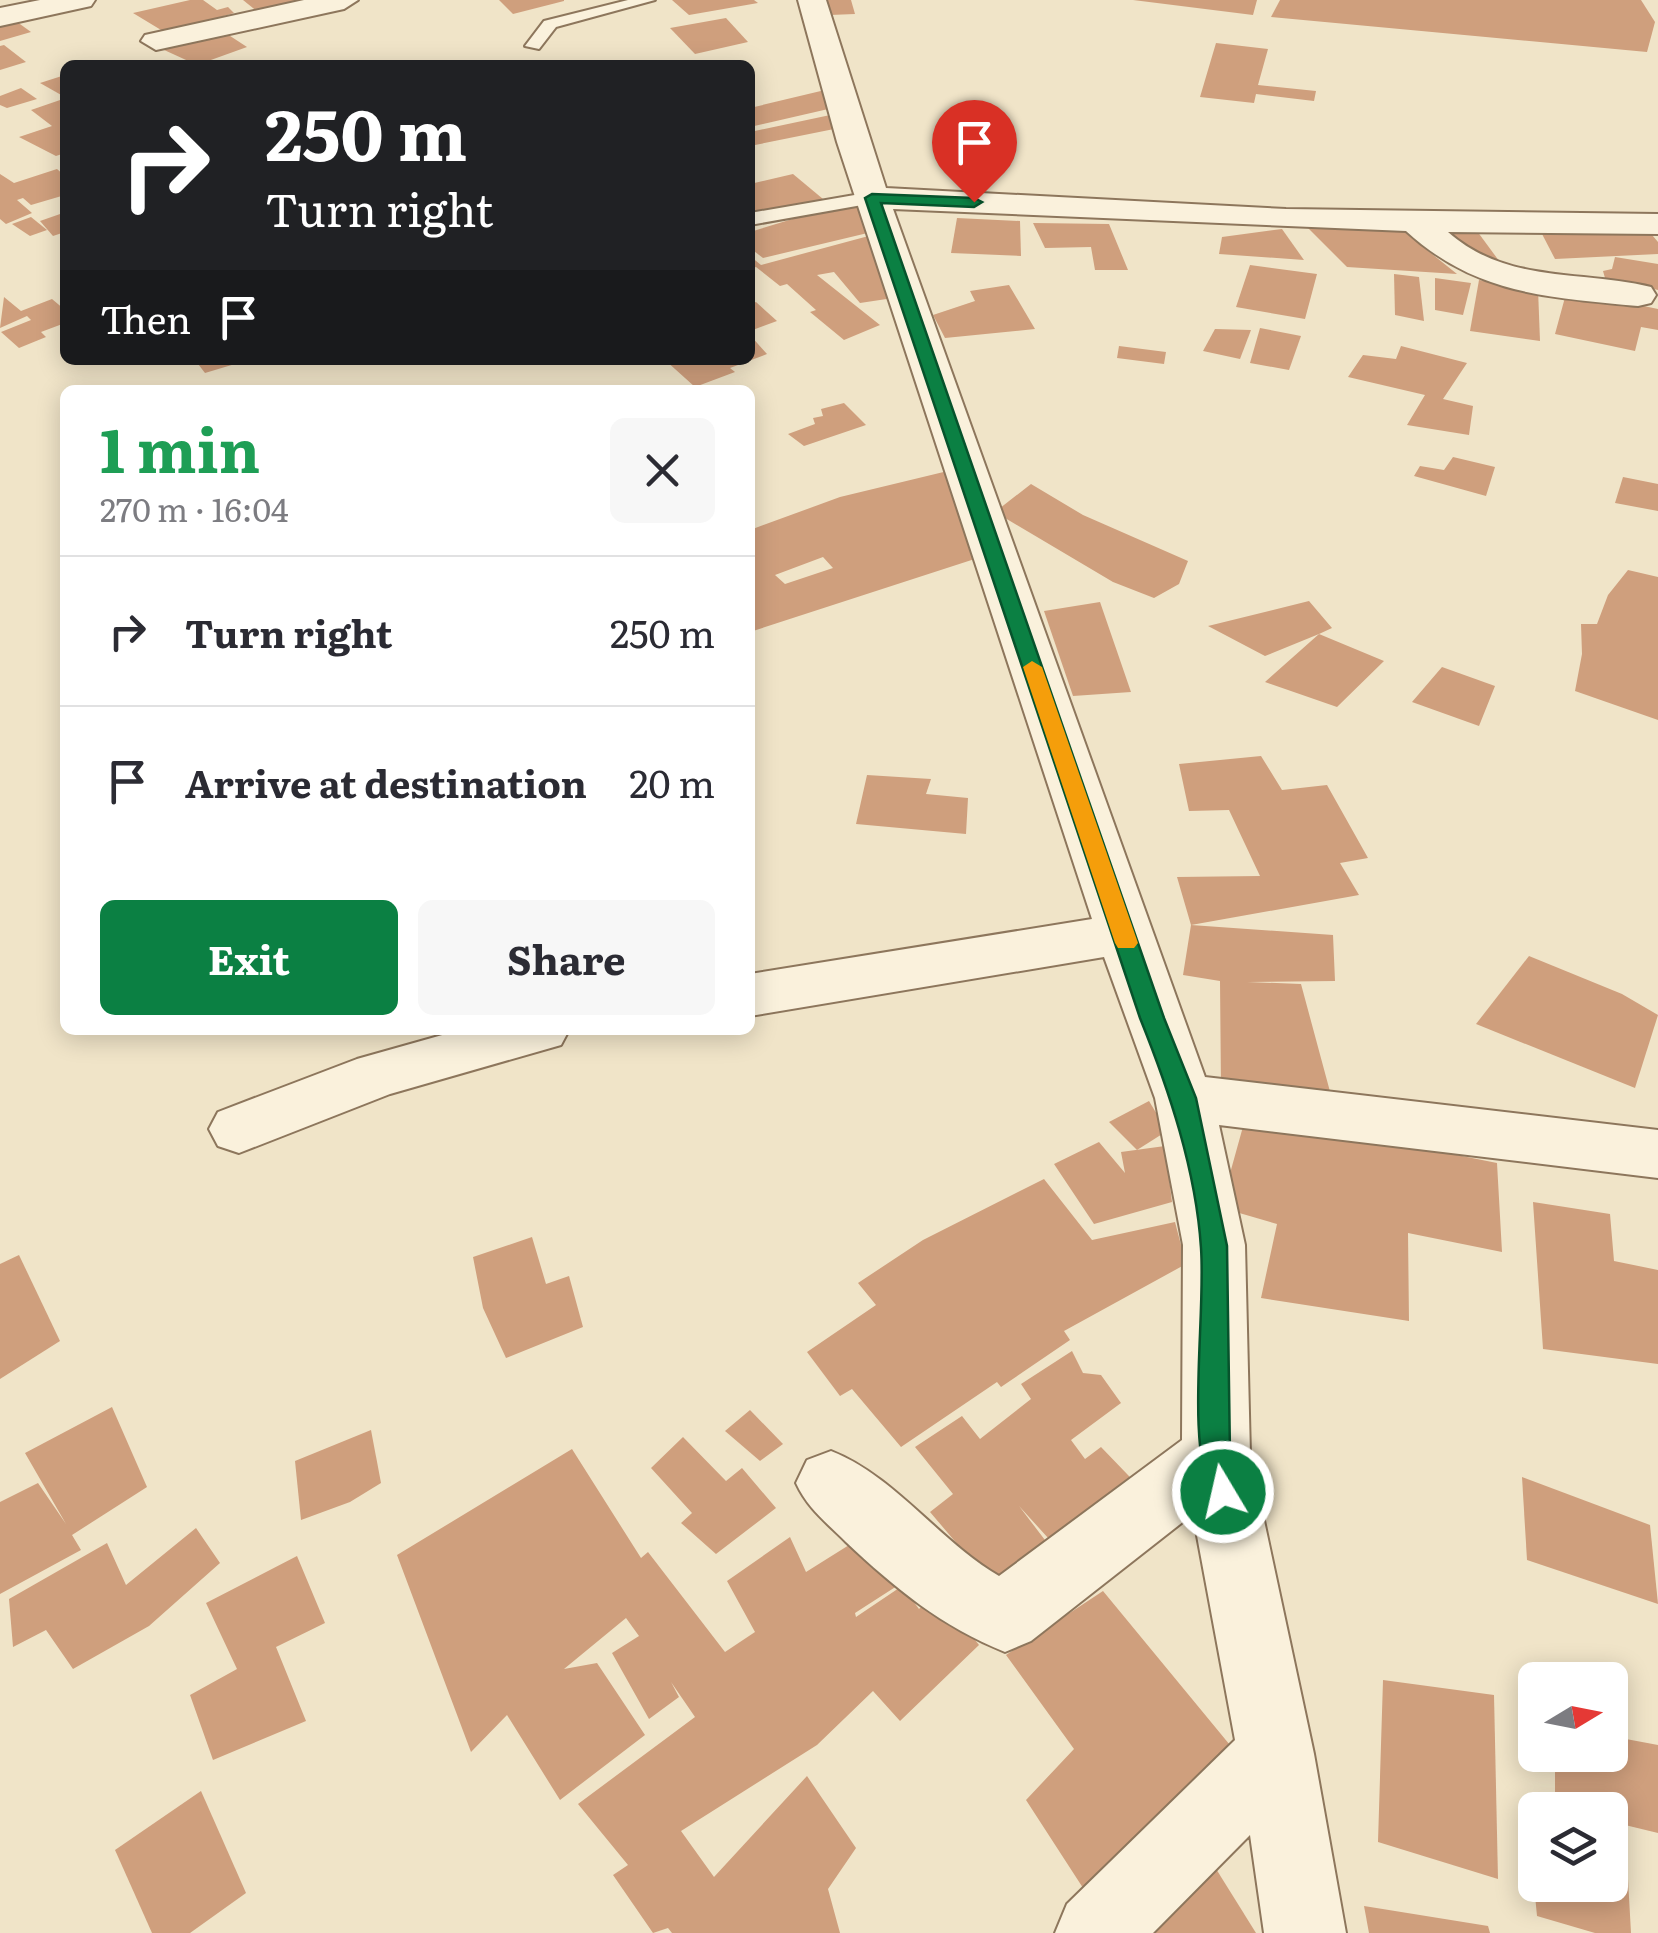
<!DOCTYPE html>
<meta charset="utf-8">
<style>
body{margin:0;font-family:Literata,serif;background:#f7f7f7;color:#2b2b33;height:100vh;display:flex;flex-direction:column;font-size:38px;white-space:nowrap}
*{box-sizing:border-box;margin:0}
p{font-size:32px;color:#7c7c81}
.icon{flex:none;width:55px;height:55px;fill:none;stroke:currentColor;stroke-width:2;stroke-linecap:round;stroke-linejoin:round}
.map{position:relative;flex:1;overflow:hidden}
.sheet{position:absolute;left:60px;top:385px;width:695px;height:650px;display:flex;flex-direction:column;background:#fff;border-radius:15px;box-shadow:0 5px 25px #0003}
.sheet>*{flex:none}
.top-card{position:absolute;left:60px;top:60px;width:695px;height:305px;border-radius:15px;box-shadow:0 5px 25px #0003;background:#202124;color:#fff;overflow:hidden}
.needle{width:65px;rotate:80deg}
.tools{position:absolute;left:1518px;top:1662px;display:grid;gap:20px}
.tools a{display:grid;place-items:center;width:110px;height:110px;border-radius:15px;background:#fff;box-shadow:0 5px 25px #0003;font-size:50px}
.pin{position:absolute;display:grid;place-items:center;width:85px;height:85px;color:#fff;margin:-102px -42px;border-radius:50% 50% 50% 0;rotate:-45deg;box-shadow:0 0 10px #0007}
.pin .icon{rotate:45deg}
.me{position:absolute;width:110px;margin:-55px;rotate:351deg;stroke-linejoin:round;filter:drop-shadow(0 0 8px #0008)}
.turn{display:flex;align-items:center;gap:35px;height:210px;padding:0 40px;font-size:45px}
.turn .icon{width:130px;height:130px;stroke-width:2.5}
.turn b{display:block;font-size:70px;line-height:85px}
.then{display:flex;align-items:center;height:95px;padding:0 40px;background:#0003;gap:20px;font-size:38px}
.round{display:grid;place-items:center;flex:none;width:105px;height:105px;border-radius:15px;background:#f7f7f7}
.overview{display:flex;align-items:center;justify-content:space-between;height:170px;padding:0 40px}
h1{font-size:60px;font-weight:700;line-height:75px;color:#1e9e55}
.primary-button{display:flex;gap:20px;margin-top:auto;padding:20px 40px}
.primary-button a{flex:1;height:115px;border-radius:15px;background:#0b8043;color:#fff;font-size:40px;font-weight:700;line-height:115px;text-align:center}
.primary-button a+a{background:#f7f7f7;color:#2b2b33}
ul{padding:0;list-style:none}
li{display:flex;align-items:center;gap:30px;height:150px;padding:0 40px;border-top:2px solid #e1e1e2}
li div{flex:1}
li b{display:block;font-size:38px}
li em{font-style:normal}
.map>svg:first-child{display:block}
.building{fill:#cf9f7d;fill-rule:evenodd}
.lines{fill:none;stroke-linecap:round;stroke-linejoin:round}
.service-casing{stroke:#8d765c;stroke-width:4}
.minor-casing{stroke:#8d765c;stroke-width:4}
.service{fill:#faf1dc;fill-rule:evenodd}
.minor{fill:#faf1dc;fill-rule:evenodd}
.route{fill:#0b8043;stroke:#07532c;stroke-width:2.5}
.slow{fill:#f59e0b}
</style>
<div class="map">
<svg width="1658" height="1933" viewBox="0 0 1658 1933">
<rect width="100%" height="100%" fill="#f0e4c8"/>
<g class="building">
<polygon points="190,0 203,0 217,10 228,7 234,13 166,33 133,13"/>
<polygon points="243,0 302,0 302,1 258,12"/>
<polygon points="499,0 564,0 564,1 513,14"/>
<polygon points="672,0 754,0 758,3 689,15"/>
<polygon points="827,0 851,0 855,14 830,15"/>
<polygon points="1133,0 1257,0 1253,15"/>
<polygon points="1280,0 1641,0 1655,22 1647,52 1271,17"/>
<polygon points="726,18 748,42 695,54 670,28"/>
<polygon points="13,19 31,32 0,41 0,22"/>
<polygon points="224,32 247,47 197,65 162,49"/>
<polygon points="1216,43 1268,49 1258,85 1316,91 1314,101 1256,94 1254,103 1200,97"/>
<polygon points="4,45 26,62 0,70 0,46"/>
<polygon points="65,75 63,96 40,83"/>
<polygon points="21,88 37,99 7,108 0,105 0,96"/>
<polygon points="825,90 837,107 750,127 750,108"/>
<polygon points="63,99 65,153 56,156 19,137 52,126 31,110"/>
<polygon points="835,114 844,127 750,146 750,132"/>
<polygon points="57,169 65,176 65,195 31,205 23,198 17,200 32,213 6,224 0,219 0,174 14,183"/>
<polygon points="793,174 823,199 750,215 750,184"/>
<polygon points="868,204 876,231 763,258 750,248 750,232 809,214"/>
<polygon points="63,213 65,232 53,236 40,221"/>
<polygon points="31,217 47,230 30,236 12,224"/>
<polygon points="957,218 1020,221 1021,256 951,253"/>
<polygon points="1033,223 1109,224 1128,270 1095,270 1091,247 1045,248"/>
<polygon points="1305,225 1397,226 1457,274 1347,267"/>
<polygon points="1282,229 1304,260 1219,254 1222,237"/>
<polygon points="1647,229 1658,242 1658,254 1555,259 1541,232"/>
<polygon points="1448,231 1477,231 1505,269 1462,251"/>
<polygon points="876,234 900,297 860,303 834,272 817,275 880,325 844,340 810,312 816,310 787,284 780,286 756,267 750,269 750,256 761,265"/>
<polygon points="1615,257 1658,264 1658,290 1605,278 1603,271 1612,269"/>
<polygon points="1250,265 1317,274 1305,319 1236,307"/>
<polygon points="1394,274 1419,277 1424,321 1395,315"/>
<polygon points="1435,278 1471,283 1463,315 1435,310"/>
<polygon points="1479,280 1538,289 1540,341 1470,331"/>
<polygon points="1009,285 1035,329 945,338 933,315 975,301 970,291"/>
<polygon points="1567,290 1658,309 1658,330 1641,327 1635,351 1555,334"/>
<polygon points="4,297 21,311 52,299 65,310 65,323 41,332 46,337 19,348 1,332 31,320 27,316 0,328"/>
<polygon points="756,302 777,321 750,331 750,304"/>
<polygon points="1260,328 1301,336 1289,370 1250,363"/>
<polygon points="1215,329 1251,330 1240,359 1203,351"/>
<polygon points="750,335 767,354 730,368 735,372 695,387 665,360 750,360"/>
<polygon points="1119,346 1166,352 1164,364 1117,358"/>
<polygon points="1401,346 1467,363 1443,399 1473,406 1469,435 1407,425 1425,395 1348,377 1363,355 1396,359"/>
<polygon points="195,360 245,360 245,361 205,373"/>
<polygon points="844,403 866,425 804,446 788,434 815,424 813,418 823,416 821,409"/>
<polygon points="1453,457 1495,467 1486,496 1414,476 1420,466 1444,470"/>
<path d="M 956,469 L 987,555 L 750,632 L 750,530 L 840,497 ZM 823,557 L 833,568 L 785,584 L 775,575 Z"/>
<polygon points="1623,477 1658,484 1658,511 1615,503"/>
<polygon points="1031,484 1083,515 1188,561 1179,584 1154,598 1113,582 995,512"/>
<polygon points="1628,570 1658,577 1658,720 1575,691 1582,654 1581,624 1597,624 1608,595"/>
<polygon points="1309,601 1332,628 1319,634 1384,661 1337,707 1265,682 1319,634 1265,656 1208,626"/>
<polygon points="1100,602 1131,692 1073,696 1044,611"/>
<polygon points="1442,667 1495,686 1479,726 1412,702"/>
<polygon points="1261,756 1282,790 1327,785 1368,858 1340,863 1359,895 1191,925 1333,935 1335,981 1247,982 1301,984 1332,1099 1221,1088 1220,981 1183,975 1191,925 1177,877 1260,876 1229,810 1189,811 1179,764"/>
<polygon points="867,775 931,779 926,794 968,798 966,834 856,824"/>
<polygon points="1529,956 1622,994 1658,1015 1635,1088 1476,1024"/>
<polygon points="1149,1101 1167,1131 1137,1150 1109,1122"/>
<polygon points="1244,1123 1412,1146 1497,1163 1502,1252 1408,1233 1409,1321 1261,1298 1277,1224 1229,1210 1229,1177"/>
<polygon points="1099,1142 1125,1173 1121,1152 1165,1146 1172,1202 1094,1224 1054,1164"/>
<polygon points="1044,1179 1092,1240 1175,1222 1186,1264 1064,1331 1070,1340 1001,1387 997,1382 901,1447 852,1389 840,1396 807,1352 876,1305 858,1283 923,1240"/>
<polygon points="1533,1202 1610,1214 1614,1261 1658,1270 1658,1364 1543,1349"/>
<polygon points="532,1237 546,1284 569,1276 583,1327 506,1358 483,1308 473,1257"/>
<polygon points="19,1255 60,1341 0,1379 0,1264"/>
<polygon points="1072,1351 1083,1373 1101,1375 1121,1403 1071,1440 1085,1459 1101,1447 1153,1501 1069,1561 1019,1506 1064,1565 1010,1606 930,1512 953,1494 915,1447 962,1416 980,1439 1031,1399 1021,1384"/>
<polygon points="112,1407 147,1487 72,1535 81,1550 0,1594 0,1502 38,1483 66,1524 25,1453"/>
<polygon points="750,1410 783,1444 760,1461 725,1431"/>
<polygon points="371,1430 381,1483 350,1502 301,1520 295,1461"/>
<polygon points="683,1437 726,1481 742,1468 776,1508 716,1554 681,1523 692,1513 651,1468"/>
<polygon points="572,1449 641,1558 648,1552 725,1652 755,1632 727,1581 790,1537 806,1572 881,1525 914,1575 855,1613 856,1617 902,1586 919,1609 937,1591 979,1645 900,1721 873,1691 817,1745 681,1831 714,1877 807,1776 856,1848 828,1889 840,1933 672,1933 668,1928 653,1933 613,1875 628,1865 578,1804 695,1717 671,1682 679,1697 649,1719 612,1653 639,1636 626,1618 564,1669 597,1663 645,1735 560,1800 507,1715 471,1752 397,1555"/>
<polygon points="1522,1477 1650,1525 1658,1604 1527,1560"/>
<polygon points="196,1528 220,1563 149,1626 73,1669 46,1630 13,1647 9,1599 107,1543 126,1585"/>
<polygon points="297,1556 325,1623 276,1647 306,1721 213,1760 190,1695 237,1669 206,1603"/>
<polygon points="1103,1591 1239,1756 1096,1908 1026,1800 1074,1749 1006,1655"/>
<polygon points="1383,1680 1494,1695 1498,1879 1378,1842"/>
<polygon points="1610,1736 1658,1745 1658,1833 1625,1825 1631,1933 1595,1933 1537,1916 1534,1885 1610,1885 1610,1810 1535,1810 1532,1864 1526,1799 1555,1807 1555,1755 1610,1755"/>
<polygon points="201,1791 246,1893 190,1933 152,1933 115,1850"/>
<polygon points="1208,1856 1256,1933 1146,1933"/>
<polygon points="1364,1906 1488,1926 1490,1933 1369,1933"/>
</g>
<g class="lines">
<defs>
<g id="service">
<polygon points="628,0 655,0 556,27 539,49 525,46 544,21"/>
<polygon points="872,192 879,194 879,202 750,225 750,213"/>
</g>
<g id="minor">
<polygon points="40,0 95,0 91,6 0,26 0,8"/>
<polygon points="304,0 358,0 344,9 156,50 141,41 145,35"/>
<path d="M 798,0 L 826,0 L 886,188 L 1286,209 L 1658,214 L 1658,234 L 1448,232 C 1507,284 1580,270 1651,287 L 1656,295 L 1651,303 L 1638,306 C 1548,297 1476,295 1406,231 L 893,209 L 1205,1077 L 1658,1130 L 1658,1178 L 1219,1125 L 1245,1245 L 1250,1455 L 1314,1754 L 1346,1933 L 1264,1933 L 1250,1835 L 1153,1933 L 1055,1933 L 1067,1904 L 1235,1740 L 1193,1514 L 1031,1641 L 1005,1652 C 941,1626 896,1589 846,1542 C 826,1522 808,1509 796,1483 L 807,1460 L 831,1451 C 895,1476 939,1541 999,1576 L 1182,1440 L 1183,1245 L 1155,1098 L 1104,957 L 750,1016 L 750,974 L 1092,919 L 837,142 Z"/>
<polygon points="460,1030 569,1030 561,1045 390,1094 239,1153 218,1146 209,1129 218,1112 357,1059"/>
</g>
</defs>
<use href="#service" class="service-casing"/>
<use href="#minor" class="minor-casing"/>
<use href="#service" class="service"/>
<use href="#minor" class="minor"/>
</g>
<path class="route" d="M 872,194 L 974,198 L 982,202 L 974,207 L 881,203 L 1164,1018 L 1196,1098 L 1227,1246 L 1230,1455 L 1238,1492 L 1233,1502 L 1223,1506 L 1213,1502 C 1185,1439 1206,1319 1201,1248 C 1196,1170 1169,1090 1140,1018 L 865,198 Z"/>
<polygon class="slow" points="1032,661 1042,667 1138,943 1134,948 1118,948 1115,943 1023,667"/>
</svg>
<div class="tools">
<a><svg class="needle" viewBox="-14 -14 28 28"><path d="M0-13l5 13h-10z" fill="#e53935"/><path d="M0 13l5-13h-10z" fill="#7c7c81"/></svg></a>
<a><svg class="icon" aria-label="layers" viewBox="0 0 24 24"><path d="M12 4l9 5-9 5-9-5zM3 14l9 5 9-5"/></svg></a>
</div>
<div class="pin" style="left:974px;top:202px;background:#d93025"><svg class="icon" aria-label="arrive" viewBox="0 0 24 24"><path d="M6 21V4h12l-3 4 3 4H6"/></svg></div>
<svg class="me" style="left:1223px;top:1492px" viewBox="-20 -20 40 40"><circle r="17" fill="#0b8043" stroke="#fff" stroke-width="3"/><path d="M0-11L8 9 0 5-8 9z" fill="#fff"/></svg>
<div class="top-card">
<div class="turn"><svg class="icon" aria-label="right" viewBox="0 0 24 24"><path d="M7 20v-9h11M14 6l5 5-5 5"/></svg><div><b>250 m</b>Turn right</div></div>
<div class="then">Then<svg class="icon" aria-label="arrive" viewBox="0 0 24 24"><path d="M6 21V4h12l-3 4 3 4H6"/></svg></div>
</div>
<section class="sheet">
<div class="overview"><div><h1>1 min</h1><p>270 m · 16:04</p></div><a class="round"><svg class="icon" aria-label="close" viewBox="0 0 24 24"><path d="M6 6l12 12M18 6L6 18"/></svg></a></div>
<ul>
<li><svg class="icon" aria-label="right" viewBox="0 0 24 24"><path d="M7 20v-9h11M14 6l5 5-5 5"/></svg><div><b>Turn right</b></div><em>250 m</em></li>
<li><svg class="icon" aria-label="arrive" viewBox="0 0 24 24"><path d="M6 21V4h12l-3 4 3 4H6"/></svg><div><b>Arrive at destination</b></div><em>20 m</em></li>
</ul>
<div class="primary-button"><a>Exit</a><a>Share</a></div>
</section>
</div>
